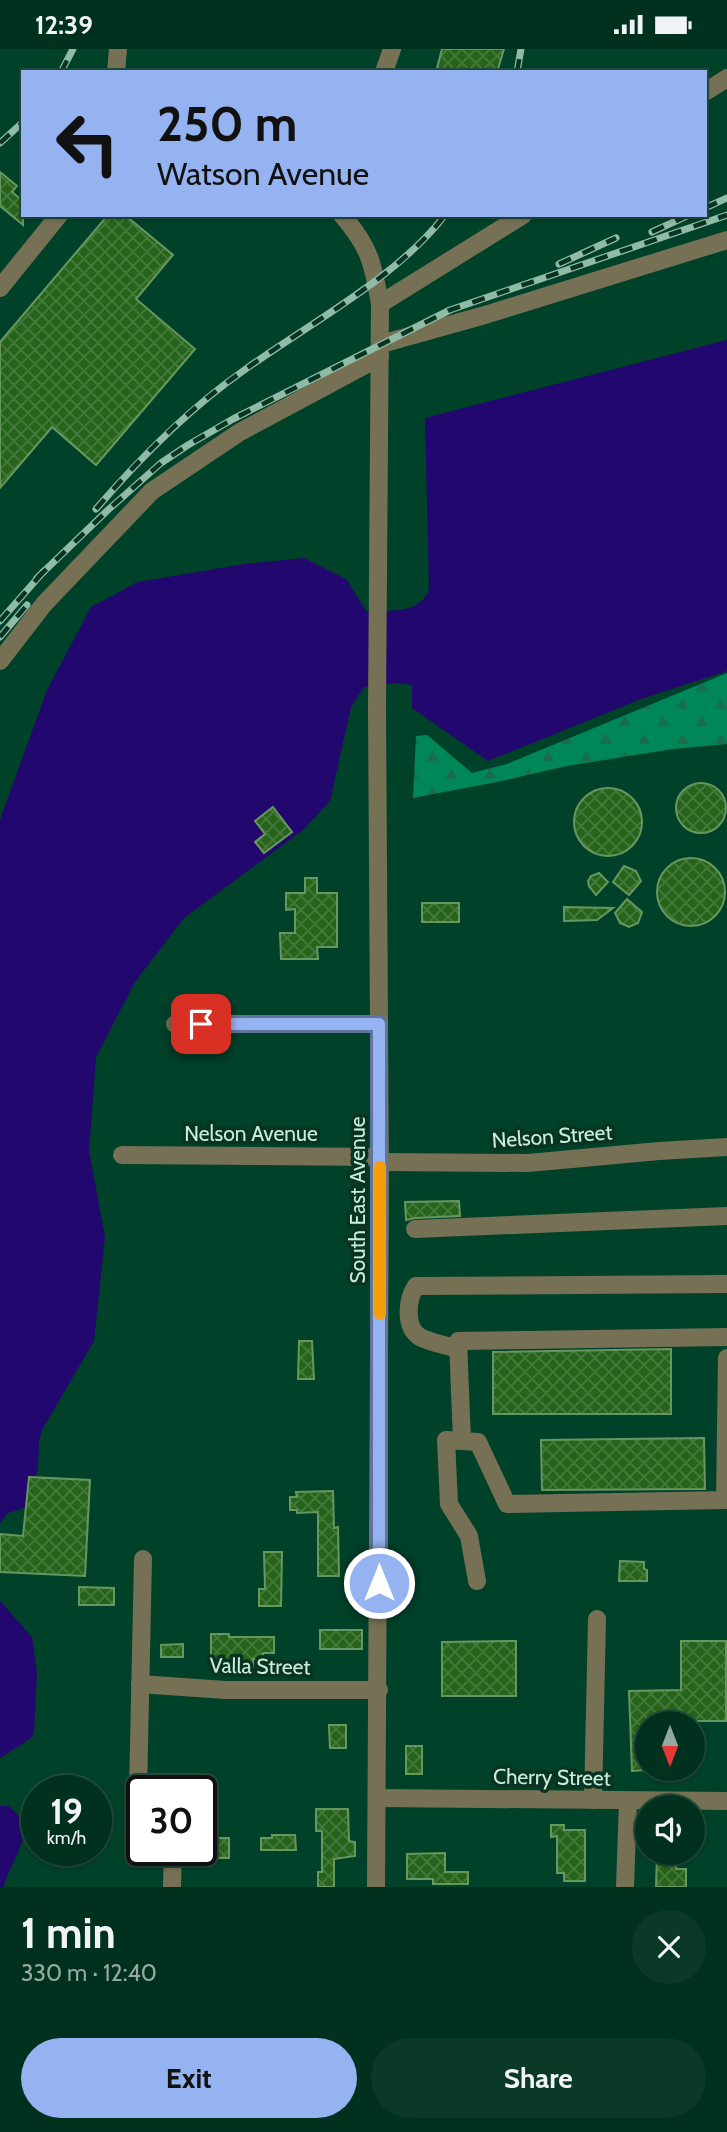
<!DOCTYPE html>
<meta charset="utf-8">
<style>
body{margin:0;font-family:Cabin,sans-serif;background:#0a3928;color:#f1f3f6;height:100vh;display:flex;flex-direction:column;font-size:26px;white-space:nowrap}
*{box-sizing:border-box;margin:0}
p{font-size:23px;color:#95a9a4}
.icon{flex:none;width:38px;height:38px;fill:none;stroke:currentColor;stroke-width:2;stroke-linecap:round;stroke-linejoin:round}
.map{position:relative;height:1838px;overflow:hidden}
.side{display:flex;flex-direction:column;background:#00311f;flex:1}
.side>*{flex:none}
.top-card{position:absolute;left:21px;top:21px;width:686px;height:147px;border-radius:0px;box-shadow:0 2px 5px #0004,0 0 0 2px #224c3d;background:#95b2f1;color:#111;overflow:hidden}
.needle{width:46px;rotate:180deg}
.buttons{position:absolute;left:635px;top:1662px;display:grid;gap:14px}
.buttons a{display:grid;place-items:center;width:70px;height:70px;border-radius:50%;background:#00311f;box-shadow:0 2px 5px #0004,0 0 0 2px #224c3d;font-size:35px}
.speed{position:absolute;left:21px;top:1726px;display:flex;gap:14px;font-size:35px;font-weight:700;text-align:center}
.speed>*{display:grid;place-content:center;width:91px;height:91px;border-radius:50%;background:#00311f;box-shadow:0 2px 5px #0004,0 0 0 2px #224c3d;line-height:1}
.speed small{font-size:18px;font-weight:400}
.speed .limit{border:4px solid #111;border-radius:10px;background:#fff;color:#111}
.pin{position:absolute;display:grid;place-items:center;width:60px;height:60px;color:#fff;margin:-30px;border-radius:14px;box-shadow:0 4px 10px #0006}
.me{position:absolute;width:77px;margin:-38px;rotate:0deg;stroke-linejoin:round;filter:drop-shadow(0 0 5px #0008)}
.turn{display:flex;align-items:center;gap:24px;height:147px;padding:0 21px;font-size:32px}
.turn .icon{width:91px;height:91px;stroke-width:2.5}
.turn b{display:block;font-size:49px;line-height:60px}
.round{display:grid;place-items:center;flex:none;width:74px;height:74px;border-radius:37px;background:#0a3928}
.summary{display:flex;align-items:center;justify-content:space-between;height:119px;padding:0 21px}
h1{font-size:42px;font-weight:700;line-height:52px}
.button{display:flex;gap:14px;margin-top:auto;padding:14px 21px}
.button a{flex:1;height:80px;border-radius:42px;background:#95b2f1;color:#111;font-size:28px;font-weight:700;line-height:80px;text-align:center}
.button a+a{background:#0a3928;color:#f1f3f6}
.status{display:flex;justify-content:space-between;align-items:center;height:49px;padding:0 35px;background:#00311f;direction:ltr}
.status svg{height:19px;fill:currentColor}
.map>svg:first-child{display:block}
.forest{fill:url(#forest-firs)}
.water{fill:#22076e}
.building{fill:url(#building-cross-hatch);stroke:#68965f;stroke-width:2}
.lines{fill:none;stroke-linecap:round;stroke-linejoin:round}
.minor{stroke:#767155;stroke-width:18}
.rail-casing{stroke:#90bca7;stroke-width:7}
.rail{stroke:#0a3422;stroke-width:4.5;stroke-dasharray:13;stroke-linecap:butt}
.route-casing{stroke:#61749d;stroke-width:18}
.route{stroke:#95b2f1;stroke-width:12}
.slow{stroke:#f59e0b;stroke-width:12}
.labels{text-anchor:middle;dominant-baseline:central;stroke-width:7;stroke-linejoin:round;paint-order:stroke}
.street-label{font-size:21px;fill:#caeeda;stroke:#0a3422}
</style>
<div class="status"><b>12:39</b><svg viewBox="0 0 49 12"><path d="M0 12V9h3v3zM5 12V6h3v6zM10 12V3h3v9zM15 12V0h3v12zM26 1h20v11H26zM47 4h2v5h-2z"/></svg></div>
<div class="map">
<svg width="727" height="1838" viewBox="0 0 727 1838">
<defs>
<pattern id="forest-firs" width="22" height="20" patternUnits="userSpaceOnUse" patternTransform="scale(1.75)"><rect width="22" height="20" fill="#008759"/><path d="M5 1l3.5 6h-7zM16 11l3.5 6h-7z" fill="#186d4f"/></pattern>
<pattern id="building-cross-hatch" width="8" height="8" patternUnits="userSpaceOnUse" patternTransform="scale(1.75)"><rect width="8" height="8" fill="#27641b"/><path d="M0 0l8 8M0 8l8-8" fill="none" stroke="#457a3c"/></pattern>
</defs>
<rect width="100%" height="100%" fill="#004129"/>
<polygon class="forest" points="727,624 727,695 673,700 567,717 497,733 413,749 416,687 427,686 472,724 507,715"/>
<g class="water">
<path d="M 727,291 L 727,622 L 641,650 L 488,712 L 412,659 L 412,636 L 395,634 L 364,638 L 351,658 L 330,752 L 303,781 L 184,869 L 135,933 L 96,1008 L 89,1102 L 105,1188 L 94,1292 L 42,1381 L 39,1393 L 38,1418 L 30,1457 L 8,1464 L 0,1474 L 0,771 L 47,641 L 91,558 L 138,533 L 245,515 L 304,509 L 346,530 L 366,562 C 389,561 422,566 429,539 L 425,369 Z"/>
<polygon points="0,1552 32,1588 37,1624 34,1684 30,1690 0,1709"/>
<path d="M 0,1757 L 8,1757 C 42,1780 10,1810 4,1838 L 0,1838 Z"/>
</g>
<g class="building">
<polygon points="442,0 504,0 497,23 436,23"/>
<polygon points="0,123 17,137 12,143 23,152 23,176 0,157"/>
<polygon points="108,166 125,166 173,206 136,250 195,300 96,416 52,378 0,439 0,293"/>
<circle cx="701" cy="759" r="25"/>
<circle cx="608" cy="773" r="34"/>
<polygon points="273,758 292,783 264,804 255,793 265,785 255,772"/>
<circle cx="691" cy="843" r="34"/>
<polygon points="624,817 636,822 641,832 629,846 613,833"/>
<polygon points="599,824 608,833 596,846 589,837 588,832 591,827"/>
<polygon points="305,829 317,829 317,844 337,844 337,898 317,898 318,910 281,910 280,884 295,884 295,860 286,861 286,844 305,844"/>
<polygon points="627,850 642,863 638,874 629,878 620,874 615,864"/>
<rect x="422" y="854" width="37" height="19"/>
<polygon points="564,858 613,859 597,871 564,872"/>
<polygon points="459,1152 460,1167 415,1169 406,1171 405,1153"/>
<polygon points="299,1292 312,1292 314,1330 298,1330"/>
<polygon points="671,1300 671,1365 493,1365 493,1303"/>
<polygon points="704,1389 705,1440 542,1441 541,1391"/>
<polygon points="29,1428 90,1431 85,1527 0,1523 0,1485 23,1487"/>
<polygon points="333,1442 334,1479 338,1478 339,1527 318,1527 318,1463 297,1464 297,1461 290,1461 290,1448 297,1448 296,1443"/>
<polygon points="264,1503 282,1503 281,1557 259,1557 259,1540 265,1540"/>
<polygon points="620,1512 644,1513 644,1520 647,1521 647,1532 619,1532"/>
<polygon points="79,1538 114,1539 114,1556 79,1556"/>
<rect x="320" y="1581" width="42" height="19"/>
<polygon points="211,1585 229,1585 229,1588 274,1588 274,1604 263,1604 263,1610 253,1610 253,1618 242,1618 242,1615 211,1615"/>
<polygon points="516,1592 516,1647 442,1647 442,1593"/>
<polygon points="681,1592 726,1592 726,1672 671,1672 671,1675 648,1675 648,1721 632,1722 629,1642 681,1641"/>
<polygon points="183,1595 183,1608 161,1608 161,1596"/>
<polygon points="329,1676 346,1676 346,1699 330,1699"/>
<rect x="406" y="1697" width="16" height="28"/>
<polygon points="316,1760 348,1760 349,1792 355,1793 355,1807 334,1810 334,1838 318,1838 318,1823 322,1823 322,1782 316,1782"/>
<polygon points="551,1776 564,1776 564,1781 585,1781 585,1832 564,1832 564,1824 557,1824 557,1787 551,1788"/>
<polygon points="272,1786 295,1786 296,1801 261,1801 261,1789 272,1789"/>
<rect x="213" y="1789" width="16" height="20"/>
<polygon points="445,1804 445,1823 468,1823 468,1835 433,1835 433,1830 407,1830 407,1805"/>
<polygon points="657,1804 673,1804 673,1815 676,1815 676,1820 686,1820 686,1838 656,1838"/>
</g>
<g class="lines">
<g class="minor">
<polyline points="116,23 118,0"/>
<polyline points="384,23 392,0"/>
<polyline points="705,43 727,29"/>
<path d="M 342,166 C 370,198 373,215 380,255 L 377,659 L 380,1133 L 376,1838"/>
<polyline points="0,239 59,166"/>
<polyline points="380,255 523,166"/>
<polyline points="381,295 485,266 727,191"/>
<polyline points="0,612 44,555 152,442 240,383 380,308"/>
<polyline points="175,975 379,975"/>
<polyline points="122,1106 380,1108"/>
<polyline points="380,1113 528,1114 659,1102 727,1098"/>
<polyline points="415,1180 727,1167"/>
<path d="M 458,1300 C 446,1296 431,1294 420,1288 C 404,1278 407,1250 416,1237 L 727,1235"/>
<polyline points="462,1392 458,1292 727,1288"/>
<polyline points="477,1532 469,1487 449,1455 446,1391 478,1393 507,1455 725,1451 727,1309"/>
<polyline points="140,1635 225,1641 379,1641"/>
<polyline points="142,1743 138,1743 143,1510"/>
<polyline points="377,1749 727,1752"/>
<polyline points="593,1751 597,1570"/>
<polyline points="172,1838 173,1801"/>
<polyline points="625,1838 628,1752"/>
</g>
<defs>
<g id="rail">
<polyline points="61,23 73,0"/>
<polyline points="517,23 521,0"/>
<polyline points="0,94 23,73"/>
<polyline points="705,159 727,149"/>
<polyline points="652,183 689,166"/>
<polyline points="559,215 616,189"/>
<path d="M 96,460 C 140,409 187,361 243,322 C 308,275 397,229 445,166"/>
<polyline points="37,529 109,460 161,414 188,396 233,370 450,261 727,166"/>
<polyline points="0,572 44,522"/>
<polyline points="0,588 27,556"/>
</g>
</defs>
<use href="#rail" class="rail-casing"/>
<use href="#rail" class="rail"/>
</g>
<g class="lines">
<defs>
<polyline id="route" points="201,975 379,975 379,1534"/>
</defs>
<use href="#route" class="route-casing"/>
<use href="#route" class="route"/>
<polyline class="slow" points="380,1265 380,1118"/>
</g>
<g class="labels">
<g class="street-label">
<text x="251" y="1084">Nelson Avenue</text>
<text transform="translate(552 1087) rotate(-4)">Nelson Street</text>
<text transform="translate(357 1151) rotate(-90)">South East Avenue</text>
<text transform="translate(260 1617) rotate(1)">Valla Street</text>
<text transform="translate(552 1728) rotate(1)">Cherry Street</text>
</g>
</g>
</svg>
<div class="buttons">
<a><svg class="needle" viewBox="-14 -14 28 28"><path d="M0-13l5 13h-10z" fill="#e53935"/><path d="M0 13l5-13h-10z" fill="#95a9a4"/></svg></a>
<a><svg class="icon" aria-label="sound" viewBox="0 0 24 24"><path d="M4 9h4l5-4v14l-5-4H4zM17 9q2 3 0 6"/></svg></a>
</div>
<div class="speed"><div>19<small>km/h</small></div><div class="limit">30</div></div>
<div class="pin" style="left:201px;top:975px;background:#d93025"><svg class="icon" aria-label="arrive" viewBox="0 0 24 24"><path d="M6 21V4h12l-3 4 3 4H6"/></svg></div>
<svg class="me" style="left:379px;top:1534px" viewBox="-20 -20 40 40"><circle r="17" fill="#95b2f1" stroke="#fff" stroke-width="3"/><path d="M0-11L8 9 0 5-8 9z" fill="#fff"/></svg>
<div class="top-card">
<div class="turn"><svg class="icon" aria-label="left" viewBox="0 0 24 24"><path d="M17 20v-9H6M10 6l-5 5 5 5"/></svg><div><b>250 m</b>Watson Avenue</div></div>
</div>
</div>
<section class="side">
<div class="summary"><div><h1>1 min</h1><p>330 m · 12:40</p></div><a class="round"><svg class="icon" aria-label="close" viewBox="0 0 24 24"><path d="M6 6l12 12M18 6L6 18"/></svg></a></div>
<div class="button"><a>Exit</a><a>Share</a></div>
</section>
